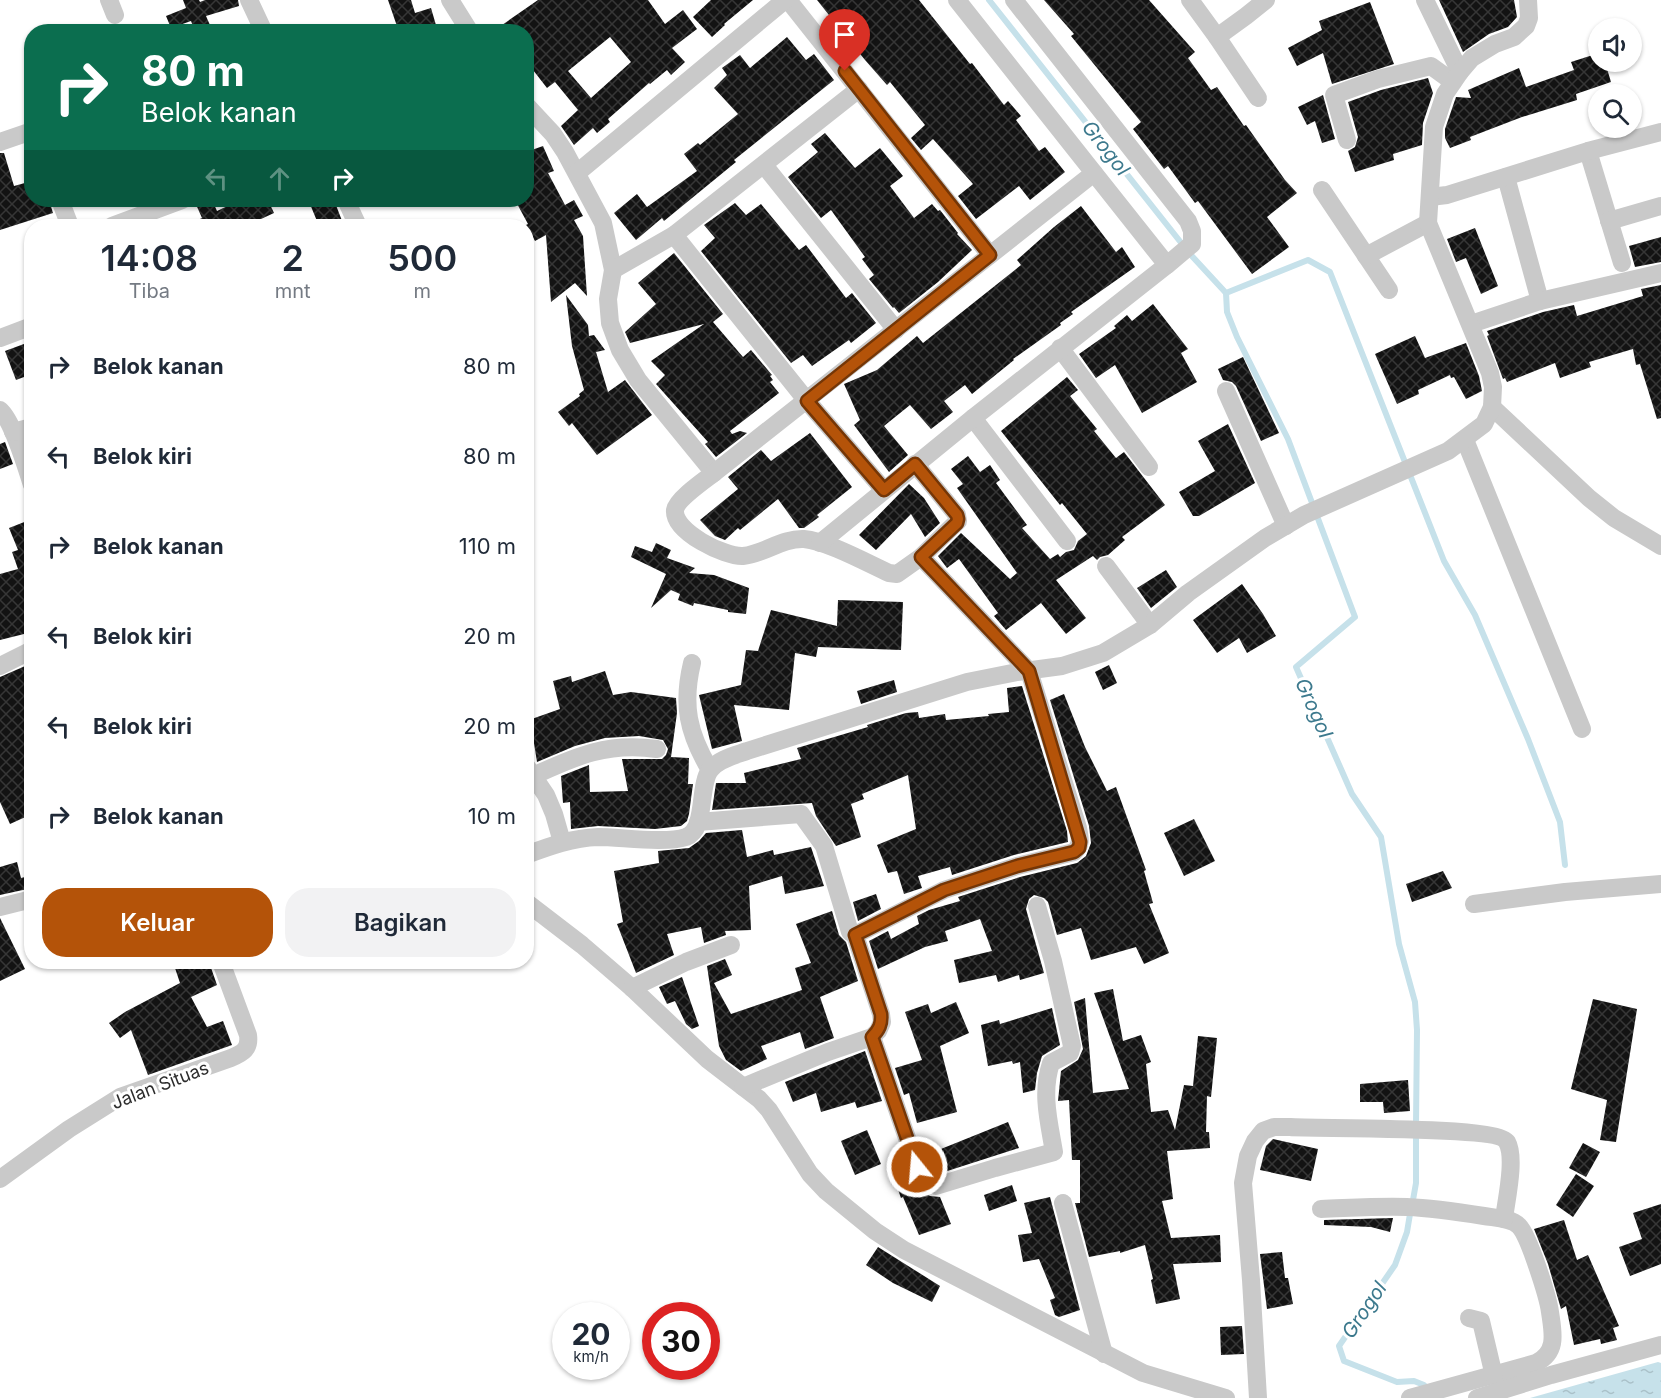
<!DOCTYPE html>
<html lang="id">
<style>
body{margin:0;font-family:Inter,sans-serif;background:#f2f2f3;color:#1f2937;height:100vh;display:flex;flex-direction:column;font-size:22px;white-space:nowrap}
*{box-sizing:border-box;margin:0}
p{font-size:20px;color:#747a83}
.icon{flex:none;width:33px;height:33px;fill:none;stroke:currentColor;stroke-width:2;stroke-linecap:round;stroke-linejoin:round}
.map{position:relative;flex:1;overflow:hidden}
.details{position:absolute;left:24px;top:219px;width:510px;height:750px;display:flex;flex-direction:column;background:#fff;border-radius:24px;box-shadow:0 2px 4px #0004}
.details>*{flex:none}
.top-card{position:absolute;left:24px;top:24px;width:510px;height:183px;border-radius:24px;box-shadow:0 2px 4px #0004;background:#0b6e4f;color:#fff;overflow:hidden}
.buttons{position:absolute;left:1588px;top:18px;display:grid;gap:12px}
.buttons a{display:grid;place-items:center;width:54px;height:54px;border-radius:50%;background:#fff;box-shadow:0 2px 4px #0004;font-size:30px}
.speed{position:absolute;left:552px;top:1302px;display:flex;gap:12px;font-size:30px;font-weight:700;text-align:center}
.speed>*{display:grid;place-content:center;width:78px;height:78px;border-radius:50%;background:#fff;box-shadow:0 2px 4px #0004;line-height:1}
.speed small{font-size:15px;font-weight:400}
.speed .limit{border:9px solid #d22;background:#fff;color:#111}
.pin{position:absolute;display:grid;place-items:center;width:51px;height:51px;color:#fff;margin:-62px -26px;border-radius:50% 50% 50% 0;rotate:-45deg;box-shadow:0 0 6px #0007}
.pin .icon{rotate:45deg}
.me{position:absolute;width:66px;margin:-33px;rotate:343deg;stroke-linejoin:round;filter:drop-shadow(0 0 4px #0008)}
.turn{display:flex;align-items:center;gap:21px;height:126px;padding:0 18px;font-size:27px}
.turn .icon{width:78px;height:78px;stroke-width:2.5}
.turn b{display:block;font-size:42px;line-height:51px}
.lanes{display:flex;align-items:center;height:57px;padding:0 18px;background:#0003;justify-content:center;gap:30px;direction:ltr}
.lanes .off{opacity:.35}
.eta{display:flex;justify-content:space-evenly;align-items:center;height:102px;text-align:center}
.eta b{font-size:36px;font-weight:600;line-height:42px}
.button{display:flex;gap:12px;margin-top:auto;padding:12px 18px}
.button a{flex:1;height:69px;border-radius:24px;background:#b45309;color:#fff;font-size:24px;font-weight:600;line-height:69px;text-align:center}
.button a+a{background:#f2f2f3;color:#1f2937}
ul{padding:0;list-style:none}
li{display:flex;align-items:center;gap:18px;height:90px;padding:0 18px}
li div{flex:1}
li b{display:block;font-size:22px}
li em{font-style:normal}
.map>svg:first-child{display:block}
.water{fill:url(#water-ripples)}
.lines{fill:none;stroke-linecap:round;stroke-linejoin:round}
.stream{stroke:#c6e1ea;stroke-width:6}
.building{fill:url(#building-cross-hatch);fill-rule:evenodd}
.street{stroke:#c9c9c9;stroke-width:18}
.route-casing{stroke:#753606;stroke-width:15}
.route{stroke:#b45309;stroke-width:10}
.labels{text-anchor:middle;dominant-baseline:central;stroke-width:6;stroke-linejoin:round;paint-order:stroke}
.street-label{font-size:18px;fill:#2c2c2c;stroke:#fff}
.water-label{font-size:20px;font-style:italic;fill:#3c798d;stroke:#fff}
</style>
<div class="map">
<svg width="1661" height="1398" viewBox="0 0 1661 1398">
<defs>
<pattern id="water-ripples" width="26" height="14" patternUnits="userSpaceOnUse" patternTransform="scale(1.5)"><rect width="26" height="14" fill="#c6e1ea"/><path d="M2 4q2-2 4 0t4 0M15 11q2-2 4 0t4 0" fill="none" stroke="#aac1c9"/></pattern>
<pattern id="building-cross-hatch" width="8" height="8" patternUnits="userSpaceOnUse" patternTransform="scale(1.5)"><rect width="8" height="8" fill="#131313"/><path d="M0 0l8 8M0 8l8-8" fill="none" stroke="#363636"/></pattern>
</defs>
<rect width="100%" height="100%" fill="#fff"/>
<polygon class="water" points="1658,1362 1661,1363 1661,1398 1530,1398"/>
<g class="lines">
<g class="stream">
<polyline points="989,0 1190,254 1226,293 1308,260 1330,272 1444,561 1475,615 1528,739 1560,822 1565,865"/>
<polyline points="1226,293 1227,312 1237,337 1288,439 1355,617 1296,667 1352,794 1381,837 1399,944 1415,1002 1417,1030 1416,1124"/>
<polyline points="1413,1200 1416,1183 1416,1135"/>
<polyline points="1410,1214 1407,1232 1395,1265 1339,1346 1344,1361 1397,1382 1414,1381 1424,1385"/>
</g>
</g>
<g class="building">
<polygon points="183,0 199,0 200,2 205,0 238,0 239,6 206,16 213,32 195,32 191,21 171,28 166,16 186,8"/>
<polygon points="388,0 411,0 415,13 431,8 438,32 399,32"/>
<path d="M 538,0 L 648,0 L 665,24 L 683,10 L 697,29 L 672,48 L 685,62 L 671,75 L 667,70 L 650,84 L 649,83 L 608,119 L 610,122 L 597,133 L 593,128 L 574,145 L 561,126 L 578,110 L 555,82 L 547,88 L 526,61 L 526,32 L 492,32 ZM 610,37 L 631,62 L 591,98 L 568,71 Z"/>
<polygon points="711,0 753,0 724,24 725,25 712,37 693,17"/>
<polygon points="817,0 919,0 970,64 972,63 1004,105 1008,101 1021,116 1016,120 1039,151 1045,147 1065,172 1030,200 1019,186 976,219 958,196 973,184 933,139 921,150 911,138 925,125 890,82 887,85 865,60"/>
<polygon points="1044,0 1149,0 1195,52 1188,58 1211,90 1217,87 1244,126 1246,125 1285,180 1297,193 1267,217 1289,247 1252,274 1198,201 1195,203 1168,166 1164,169 1133,129 1141,122 1071,36 1074,34"/>
<polygon points="1439,0 1514,0 1517,17 1508,27 1489,34 1463,52"/>
<polygon points="1370,2 1394,64 1332,84 1323,53 1297,66 1288,48 1322,30 1319,21"/>
<polygon points="787,37 806,60 814,54 834,80 734,160 736,162 664,221 662,218 636,240 614,213 637,194 647,207 697,171 684,154 698,143 700,145 738,114 714,88 727,75 722,68 740,55 750,68"/>
<polygon points="1599,53 1599,62 1605,62 1611,82 1576,94 1577,100 1522,117 1470,137 1471,140 1450,148 1445,138 1445,129 1456,97 1471,98 1468,90 1519,68 1526,87 1574,70 1571,62"/>
<polygon points="1428,78 1433,93 1423,123 1422,145 1393,154 1394,160 1355,172 1348,151 1355,147 1358,137 1348,102 1381,90"/>
<polygon points="1323,95 1335,139 1322,143 1315,121 1307,125 1298,107"/>
<polygon points="825,133 855,168 880,148 903,176 890,186 914,218 932,204 938,211 940,210 958,233 957,234 972,250 938,282 899,313 894,307 893,308 869,279 874,275 862,259 865,257 831,210 821,218 788,177 818,152 811,144"/>
<polygon points="543,146 554,171 548,173 565,205 574,200 583,216 574,220 583,236 587,296 575,283 551,302 546,235 535,241 526,225 528,224 515,200 526,200 526,152"/>
<polygon points="0,153 4,153 14,186 32,181 32,200 49,200 53,213 0,230"/>
<polygon points="194,200 212,200 217,211 240,200 268,200 274,213 246,226 185,226 202,218"/>
<polygon points="322,200 334,200 344,226 319,226 310,204"/>
<polygon points="735,203 746,215 761,204 799,250 806,245 846,298 852,293 876,323 851,343 849,340 812,366 803,355 791,363 701,251 715,238 704,225"/>
<polygon points="1081,206 1116,252 1122,247 1135,267 1071,312 1073,314 1060,323 1061,325 1013,359 1014,360 972,394 965,385 944,401 953,412 931,429 910,405 884,426 908,455 889,472 854,425 860,420 844,384 877,370 917,336 923,343 1021,265 1017,260 1054,227"/>
<polygon points="1475,228 1498,286 1481,294 1466,258 1456,262 1447,239"/>
<polygon points="1661,237 1661,262 1635,267 1629,246"/>
<polygon points="674,253 723,314 713,322 743,357 751,350 772,375 770,376 773,380 770,382 779,393 730,431 732,434 740,431 747,433 716,457 705,444 708,442 656,384 665,375 651,361 704,324 630,343 625,332 656,304 638,283"/>
<polygon points="1661,285 1661,418 1657,419 1640,364 1636,365 1633,349 1589,362 1591,367 1560,378 1555,363 1507,382 1505,378 1503,379 1487,336 1489,335 1487,331 1543,312 1574,305 1577,316 1643,296 1641,289"/>
<polygon points="566,295 588,325 589,336 594,335 605,350 596,352 608,392 625,380 652,415 597,455 572,423 569,426 558,412 580,396 579,394 584,390 572,346"/>
<polygon points="1153,304 1188,349 1181,353 1197,382 1142,413 1115,365 1096,378 1079,354 1116,328 1114,326 1127,315 1132,321"/>
<polygon points="1415,336 1425,358 1466,343 1479,376 1482,391 1466,399 1454,377 1451,378 1450,375 1418,390 1419,394 1397,404 1375,354"/>
<polygon points="32,341 32,374 16,380 5,351"/>
<polygon points="1243,357 1279,433 1261,441 1236,386 1232,382 1223,380 1218,369"/>
<polygon points="1067,377 1078,390 1070,396 1097,429 1094,431 1116,458 1124,452 1165,505 1122,537 1125,540 1108,555 1100,557 1097,560 1093,556 1056,580 1086,618 1066,634 1041,603 1006,630 994,616 998,613 959,559 947,568 938,556 961,533 1010,579 1017,573 957,488 963,484 951,469 968,456 980,472 990,465 1000,480 996,483 1027,525 1022,528 1050,559 1058,554 1060,557 1066,552 1074,550 1078,541 1087,534 1062,503 1060,505 1001,431"/>
<polygon points="1228,424 1255,483 1199,516 1193,516 1179,492 1215,471 1198,441"/>
<polygon points="810,433 852,487 817,515 819,517 804,528 799,528 778,499 740,530 738,528 725,540 715,536 700,520 738,489 728,477 761,450 771,461"/>
<polygon points="5,442 13,464 0,469 0,444"/>
<polygon points="909,484 924,498 940,523 925,537 911,514 876,550 859,535"/>
<polygon points="32,519 32,632 0,640 0,574 18,569 12,552 18,550 9,528"/>
<polygon points="656,543 671,550 667,558 695,568 689,573 714,575 749,588 746,614 728,612 728,610 694,603 693,606 678,600 680,594 671,590 651,608 666,574 631,557 635,546 652,552"/>
<polygon points="1166,570 1177,587 1151,608 1137,588"/>
<polygon points="1242,584 1263,614 1276,636 1247,653 1239,638 1217,653 1193,620"/>
<polygon points="838,600 903,602 901,650 818,647 816,657 795,653 789,710 734,705 742,741 712,749 699,695 741,685 746,650 758,651 771,610 837,626"/>
<polygon points="32,663 32,814 10,824 0,802 0,677"/>
<polygon points="1109,665 1117,683 1103,690 1095,672"/>
<polygon points="605,671 613,695 631,692 676,698 677,713 671,757 689,758 688,784 693,784 689,814 687,821 681,826 655,829 598,826 571,829 570,802 563,803 561,776 589,765 590,792 628,791 622,759 662,759 666,755 668,749 663,740 639,736 605,738 575,746 537,762 533,737 526,739 526,721 560,709 553,681 571,676 572,682"/>
<polygon points="894,680 897,692 861,704 857,691"/>
<polygon points="1022,686 1067,831 1068,842 1014,855 952,875 950,867 918,876 922,888 904,894 897,871 888,873 877,845 916,829 908,775 862,794 864,799 851,804 861,837 836,846 816,816 812,803 712,810 716,783 746,783 744,773 801,759 797,748 868,727 867,725 906,713 918,712 919,718 945,714 946,720 989,716 988,714 1009,712 1007,688"/>
<polygon points="1064,694 1085,747 1107,791 1116,787 1146,870 1144,871 1153,903 1149,904 1169,953 1144,964 1136,947 1091,960 1081,928 1057,935 1048,902 1044,898 1034,895 1029,899 1026,909 1044,973 1020,980 1019,975 998,982 996,975 959,983 954,960 992,951 980,919 945,931 948,941 925,947 878,969 869,941 888,931 891,939 919,924 917,916 929,910 960,901 958,897 1020,877 1077,863 1086,856 1091,843 1089,826 1050,700"/>
<polygon points="1194,819 1215,861 1184,876 1164,833"/>
<polygon points="742,830 747,857 773,850 774,855 811,847 824,886 785,894 782,876 749,886 751,930 725,931 726,935 704,943 701,927 667,934 674,955 636,973 617,924 623,922 614,871 659,863 658,851 689,848 699,841 706,833"/>
<polygon points="17,862 21,878 32,875 32,888 0,895 0,867"/>
<polygon points="1443,871 1452,888 1412,902 1406,884"/>
<polygon points="876,894 881,909 858,921 853,902"/>
<polygon points="832,911 839,935 846,942 858,981 820,997 834,1038 805,1049 800,1032 761,1046 767,1059 741,1071 726,1060 719,1046 707,966 725,959 732,975 714,983 731,1014 802,990 795,968 811,963 796,924"/>
<polygon points="0,918 25,969 0,981"/>
<polygon points="173,962 209,962 217,985 191,997 207,1027 223,1021 232,1045 148,1075 131,1030 120,1038 109,1023 125,1012 180,983"/>
<polygon points="682,977 699,1026 692,1029 686,1024 675,1001 667,1004 659,987"/>
<polygon points="1113,989 1123,1041 1141,1035 1151,1062 1146,1064 1151,1112 1168,1110 1175,1130 1184,1085 1193,1086 1198,1036 1217,1038 1211,1097 1207,1096 1206,1132 1209,1132 1210,1148 1167,1151 1173,1199 1162,1201 1171,1238 1220,1235 1221,1262 1173,1264 1180,1299 1156,1304 1151,1280 1153,1279 1145,1245 1120,1253 1120,1251 1089,1257 1075,1203 1080,1203 1080,1160 1072,1160 1069,1100 1058,1101 1061,1071 1078,1060 1083,1049 1074,1002 1085,998 1093,1093 1129,1089 1094,993"/>
<polygon points="1593,999 1637,1009 1616,1142 1600,1140 1607,1100 1571,1089"/>
<polygon points="956,1002 969,1033 940,1046 957,1112 917,1123 909,1093 904,1095 895,1068 922,1060 905,1012 928,1004 931,1013"/>
<polygon points="1052,1008 1060,1045 1042,1056 1037,1073 1035,1090 1023,1093 1020,1062 1013,1064 1012,1061 988,1066 981,1025 999,1020 1000,1024"/>
<polygon points="865,1051 882,1101 857,1108 855,1102 821,1112 816,1093 793,1102 785,1082"/>
<polygon points="1408,1080 1410,1111 1384,1113 1383,1102 1360,1102 1360,1084"/>
<polygon points="1008,1122 1019,1148 938,1174 927,1162 926,1155"/>
<polygon points="867,1130 881,1164 855,1175 841,1141"/>
<polygon points="1273,1139 1318,1149 1311,1181 1260,1170 1266,1146"/>
<polygon points="1583,1143 1600,1152 1586,1177 1569,1168"/>
<polygon points="905,1168 919,1188 930,1196 940,1197 951,1224 919,1235 903,1197 901,1198 892,1173"/>
<polygon points="1576,1174 1594,1186 1573,1217 1556,1205"/>
<polygon points="1012,1185 1017,1201 989,1211 984,1195"/>
<polygon points="1050,1197 1080,1310 1059,1317 1055,1315 1050,1300 1055,1298 1039,1259 1023,1262 1018,1235 1032,1233 1024,1203"/>
<polygon points="1661,1204 1661,1264 1630,1276 1619,1247 1642,1239 1633,1213"/>
<polygon points="1393,1218 1390,1232 1371,1227 1324,1225 1324,1220"/>
<polygon points="1564,1220 1577,1260 1588,1255 1619,1326 1613,1328 1617,1340 1601,1344 1600,1339 1574,1345 1566,1306 1561,1309 1548,1264 1534,1229"/>
<polygon points="878,1247 940,1286 932,1302 893,1283 866,1265"/>
<polygon points="1282,1252 1285,1278 1288,1278 1293,1304 1267,1309 1260,1254"/>
<polygon points="1242,1326 1244,1354 1221,1355 1220,1327"/>
</g>
<g class="lines">
<g class="street">
<polyline points="109,0 115,15"/>
<polyline points="249,0 264,32"/>
<polyline points="450,0 470,32"/>
<polyline points="788,0 990,255"/>
<polyline points="1014,0 1188,221 1192,231 1192,244 1167,265 1094,173"/>
<polyline points="1190,0 1217,37 1246,16 1266,0"/>
<polyline points="1425,0 1460,72"/>
<polyline points="1217,37 1258,98"/>
<polyline points="526,105 553,134 565,152 603,223 613,270 608,299 610,323 620,350 638,380 714,473"/>
<polyline points="1347,140 1334,95 1378,79 1431,66 1453,82"/>
<polyline points="0,142 32,131"/>
<polyline points="1588,151 1622,263"/>
<polyline points="764,165 896,330"/>
<polyline points="577,173 785,0"/>
<polyline points="1506,177 1540,301"/>
<polyline points="1322,190 1389,290"/>
<polyline points="1430,197 1447,195 1588,151 1661,132"/>
<polyline points="60,200 70,226"/>
<polyline points="346,200 358,226"/>
<polyline points="1609,221 1661,206"/>
<polyline points="112,226 182,200"/>
<polyline points="674,235 807,401 884,490"/>
<polyline points="1366,256 1428,223"/>
<polyline points="613,270 674,235 859,89"/>
<polyline points="1471,324 1540,301 1661,273"/>
<polyline points="0,338 32,326"/>
<polyline points="1060,348 1149,467"/>
<polyline points="1226,391 1286,526"/>
<polyline points="1492,407 1589,498 1614,518 1661,546"/>
<path d="M 0,410 C 13,421 26,467 32,485"/>
<polyline points="973,418 1067,541"/>
<polyline points="13,432 32,427"/>
<polyline points="1465,440 1582,729"/>
<path d="M 915,464 L 957,515 L 958,521 L 921,557 L 897,574 L 889,573 C 867,563 827,541 804,539 C 782,538 764,554 743,556 C 725,557 673,532 675,510 C 677,499 705,480 714,473 L 1094,173 L 957,0"/>
<polyline points="820,543 973,418 1167,265"/>
<polyline points="1106,566 1150,625"/>
<path d="M 692,663 C 682,705 688,733 710,770"/>
<polyline points="0,666 32,650"/>
<polyline points="527,767 546,795 554,814 562,842"/>
<path d="M 533,776 C 576,756 608,742 657,749"/>
<path d="M 698,822 L 801,814 L 824,846 L 850,932 L 855,935 L 944,890 L 1017,866 L 1074,852 C 1082,845 1080,838 1078,828 L 1029,671 L 921,557"/>
<path d="M 526,855 C 550,846 572,838 598,837 C 621,837 665,844 686,837 C 707,829 698,786 710,770 C 718,759 736,755 747,751 L 967,682 L 1017,672 L 1062,666 L 1103,653 L 1150,625 L 1188,593 L 1265,538 L 1304,515 L 1448,451 L 1484,424 L 1492,407 L 1493,387 L 1490,373 L 1428,223 L 1434,127 L 1445,94 L 1460,72 L 1472,58 L 1495,44 L 1514,37 L 1526,26 L 1529,18 L 1528,0"/>
<polyline points="526,902 582,945 632,988 707,1059 759,1099 769,1110 810,1174 826,1191 875,1231 904,1250 1143,1373 1226,1398"/>
<polyline points="1474,904 1565,892 1661,884"/>
<polyline points="0,907 32,899"/>
<polyline points="632,988 686,962 731,945"/>
<path d="M 872,1037 L 917,1167 L 925,1179 L 936,1186 L 995,1168 L 1054,1152 C 1049,1122 1041,1093 1051,1063 L 1070,1053 L 1072,1046 L 1053,961 L 1037,906"/>
<polyline points="743,1087 828,1052 872,1037 878,1031 882,1022 881,1014 855,935"/>
<path d="M 0,1179 L 69,1129 L 120,1097 L 231,1058 C 243,1053 250,1049 248,1035 L 221,962"/>
<polyline points="1063,1203 1104,1354"/>
<path d="M 1321,1209 C 1350,1208 1379,1206 1407,1207 C 1433,1208 1459,1212 1484,1216 C 1495,1218 1511,1218 1519,1226 C 1529,1236 1548,1297 1550,1312 C 1553,1333 1558,1352 1536,1363 L 1410,1398"/>
<polyline points="1469,1318 1481,1321 1494,1376"/>
<path d="M 1258,1398 L 1251,1280 L 1243,1183 L 1248,1156 L 1255,1141 L 1263,1131 L 1274,1127 L 1290,1127 C 1318,1129 1498,1126 1507,1142 C 1516,1158 1506,1201 1504,1219"/>
<polyline points="1477,1398 1551,1375 1661,1345"/>
</g>
</g>
<g class="lines">
<defs>
<path id="route" d="M 845,71 L 990,255 L 807,401 L 884,490 L 915,464 L 957,515 L 958,519 L 957,523 L 921,557 L 1029,671 L 1080,842 L 1079,848 L 1074,852 L 1017,866 L 944,890 L 855,935 L 881,1014 C 882,1024 879,1030 872,1037 L 917,1167"/>
</defs>
<use href="#route" class="route-casing"/>
<use href="#route" class="route"/>
</g>
<g class="labels">
<g class="street-label">
<text transform="translate(160 1085) rotate(-21)">Jalan Situas</text>
</g>
<g class="water-label">
<text transform="translate(1106 148) rotate(52)">Grogol</text>
<text transform="translate(1314 708) rotate(66)">Grogol</text>
<text transform="translate(1364 1310) rotate(-56)">Grogol</text>
</g>
</g>
</svg>
<div class="buttons">
<a><svg class="icon" aria-label="sound" viewBox="0 0 24 24"><path d="M4 9h4l5-4v14l-5-4H4zM17 9q2 3 0 6"/></svg></a>
<a><svg class="icon" aria-label="search" viewBox="0 0 24 24"><circle cx="10" cy="10" r="6"/><path d="M15 15l6 6"/></svg></a>
</div>
<div class="speed"><div>20<small>km/h</small></div><div class="limit">30</div></div>
<div class="pin" style="left:845px;top:71px;background:#d93025"><svg class="icon" aria-label="arrive" viewBox="0 0 24 24"><path d="M6 21V4h12l-3 4 3 4H6"/></svg></div>
<svg class="me" style="left:917px;top:1167px" viewBox="-20 -20 40 40"><circle r="17" fill="#b45309" stroke="#fff" stroke-width="3"/><path d="M0-11L8 9 0 5-8 9z" fill="#fff"/></svg>
<div class="top-card">
<div class="turn"><svg class="icon" aria-label="right" viewBox="0 0 24 24"><path d="M7 20v-9h11M14 6l5 5-5 5"/></svg><div><b>80 m</b>Belok kanan</div></div>
<div class="lanes"><svg class="icon off" aria-label="left" viewBox="0 0 24 24"><path d="M17 20v-9H6M10 6l-5 5 5 5"/></svg><svg class="icon off" aria-label="ahead" viewBox="0 0 24 24"><path d="M12 20V5M6 11l6-6 6 6"/></svg><svg class="icon" aria-label="right" viewBox="0 0 24 24"><path d="M7 20v-9h11M14 6l5 5-5 5"/></svg></div>
</div>
<section class="details">
<div class="eta">
<div><b>14:08</b><p>Tiba</p></div>
<div><b>2</b><p>mnt</p></div>
<div><b>500</b><p>m</p></div>
</div>
<ul>
<li><svg class="icon" aria-label="right" viewBox="0 0 24 24"><path d="M7 20v-9h11M14 6l5 5-5 5"/></svg><div><b>Belok kanan</b></div><em>80 m</em></li>
<li><svg class="icon" aria-label="left" viewBox="0 0 24 24"><path d="M17 20v-9H6M10 6l-5 5 5 5"/></svg><div><b>Belok kiri</b></div><em>80 m</em></li>
<li><svg class="icon" aria-label="right" viewBox="0 0 24 24"><path d="M7 20v-9h11M14 6l5 5-5 5"/></svg><div><b>Belok kanan</b></div><em>110 m</em></li>
<li><svg class="icon" aria-label="left" viewBox="0 0 24 24"><path d="M17 20v-9H6M10 6l-5 5 5 5"/></svg><div><b>Belok kiri</b></div><em>20 m</em></li>
<li><svg class="icon" aria-label="left" viewBox="0 0 24 24"><path d="M17 20v-9H6M10 6l-5 5 5 5"/></svg><div><b>Belok kiri</b></div><em>20 m</em></li>
<li><svg class="icon" aria-label="right" viewBox="0 0 24 24"><path d="M7 20v-9h11M14 6l5 5-5 5"/></svg><div><b>Belok kanan</b></div><em>10 m</em></li>
</ul>
<div class="button"><a>Keluar</a><a>Bagikan</a></div>
</section>
</div>
